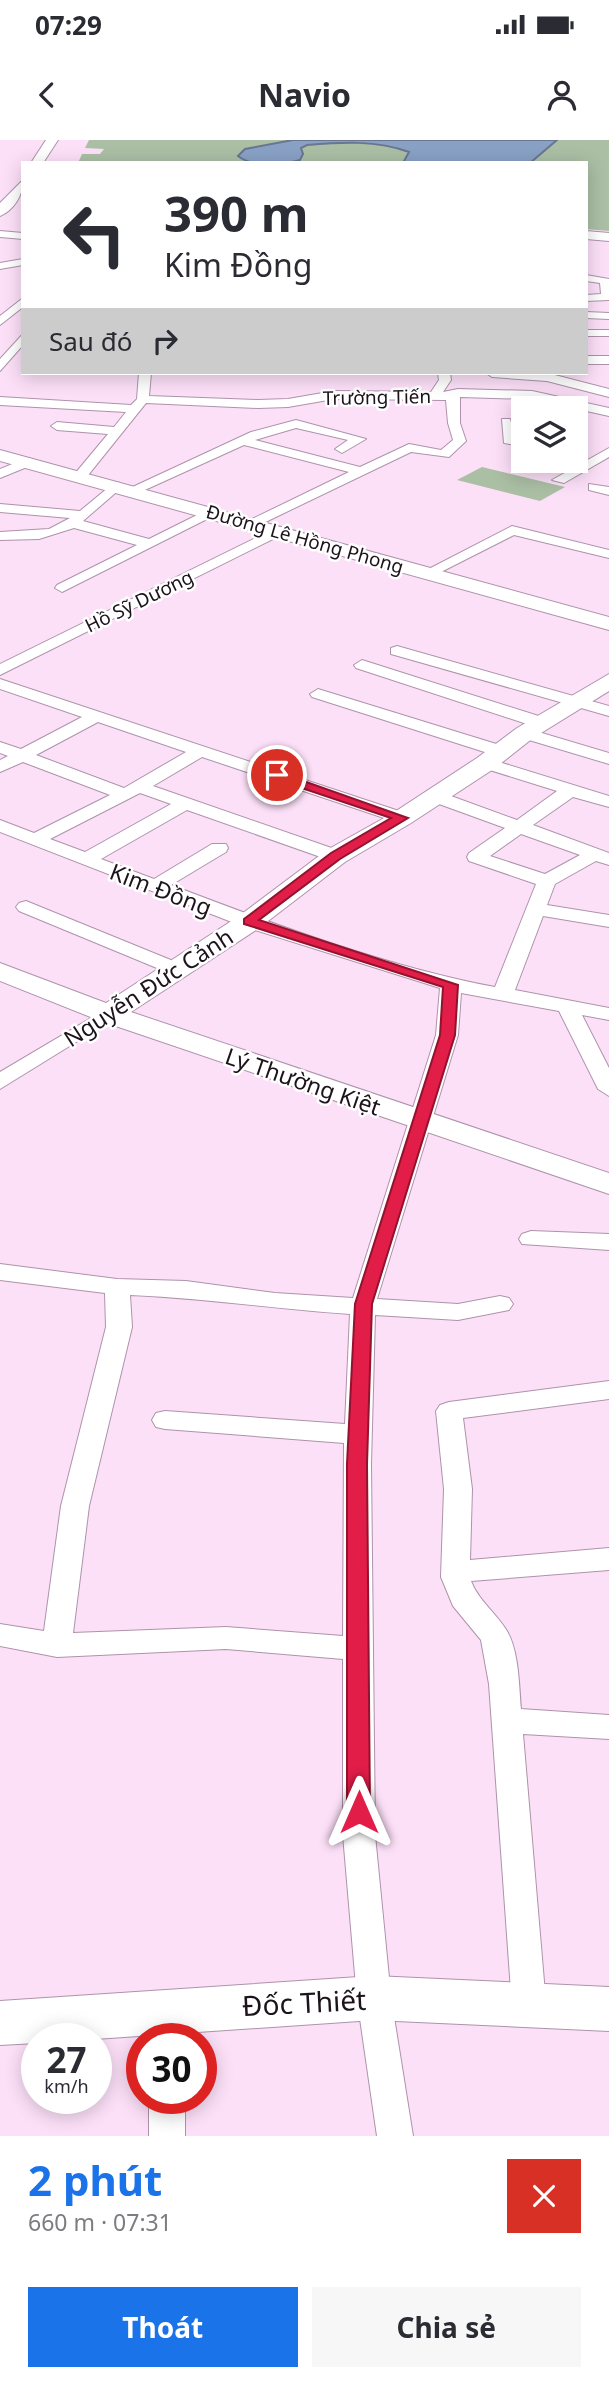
<!DOCTYPE html>
<html lang="vi">
<meta charset="utf-8">
<style>
body{margin:0;font-family:"Noto Sans",sans-serif;background:#f7f7f7;color:#2b2b33;height:100vh;display:flex;flex-direction:column;font-size:26px;white-space:nowrap}
*{box-sizing:border-box;margin:0}
p{font-size:23px;color:#7c7c81}
.icon{flex:none;width:38px;height:38px;fill:none;stroke:currentColor;stroke-width:2;stroke-linecap:round;stroke-linejoin:round}
.map{position:relative;height:1996px;overflow:hidden}
.sheet{display:flex;flex-direction:column;background:#fff;flex:1}
.sheet>*{flex:none}
.hud{position:absolute;left:21px;top:21px;width:567px;height:214px;border-radius:0px;box-shadow:0 4px 18px #0003;background:#fff;color:#2b2b33;overflow:hidden}
.tools{position:absolute;left:511px;top:256px;display:grid;gap:14px}
.tools a{display:grid;place-items:center;width:77px;height:77px;border-radius:0px;background:#fff;box-shadow:0 4px 18px #0003;font-size:35px}
.speed{position:absolute;left:21px;top:1883px;display:flex;gap:14px;font-size:35px;font-weight:700;text-align:center}
.speed>*{display:grid;place-content:center;width:91px;height:91px;border-radius:50%;background:#fff;box-shadow:0 4px 18px #0003;line-height:1}
.speed small{font-size:18px;font-weight:400}
.speed .limit{border:10px solid #d22;background:#fff;color:#111}
.pin{position:absolute;display:grid;place-items:center;width:60px;height:60px;color:#fff;margin:-30px;border:4px solid #fff;border-radius:50%;box-shadow:0 2px 7px #0007}
.me{position:absolute;width:77px;margin:-38px;rotate:0deg;stroke-linejoin:round;filter:drop-shadow(0 0 5px #0008)}
.turn{display:flex;align-items:center;gap:24px;height:147px;padding:0 28px;font-size:32px}
.turn .icon{width:91px;height:91px;stroke-width:2.5}
.turn b{display:block;font-size:49px;line-height:60px}
.then{display:flex;align-items:center;height:66px;padding:0 28px;background:#0003;gap:14px;font-size:26px}
.round{display:grid;place-items:center;flex:none;width:74px;height:74px;border-radius:0px;background:#f7f7f7}
.head{display:flex;align-items:center;justify-content:space-between;height:119px;padding:0 28px}
h1{font-size:42px;font-weight:700;line-height:52px;color:#1a73e8}
.action{display:flex;gap:14px;margin-top:auto;padding:14px 28px}
.action a{flex:1;height:80px;border-radius:0px;background:#1a73e8;color:#fff;font-size:28px;font-weight:700;line-height:80px;text-align:center}
.action a+a{background:#f7f7f7;color:#2b2b33}
.status{display:flex;justify-content:space-between;align-items:center;height:49px;padding:0 35px;background:#fff;direction:ltr}
.status svg{height:19px;fill:currentColor}
header{display:flex;justify-content:space-between;align-items:center;height:91px;padding:0 28px;background:#fff;font-size:32px;font-weight:700}
.map>svg:first-child{display:block}
.green{fill:#abbfa5}
.water{fill:#89a1c5;stroke:#687692;stroke-width:2}
.lines{fill:none;stroke-linecap:round;stroke-linejoin:round}
.street-casing{stroke:#ad93aa;stroke-width:2}
.secondary-casing{stroke:#ad93aa;stroke-width:2}
.street{fill:#fff;fill-rule:evenodd}
.secondary{fill:#fff;fill-rule:evenodd}
.route{fill:#e11d48;stroke:#92132f;stroke-width:2}
.labels{text-anchor:middle;dominant-baseline:central;stroke-width:5;stroke-linejoin:round;paint-order:stroke}
.far-street-label{font-size:19px;fill:#1c131b;stroke:#fff}
.street-label{font-size:23px;fill:#1c131b;stroke:#fff}
.near-street-label{font-size:28px;fill:#1c131b;stroke:#fff}
</style>
<div class="status"><b>07:29</b><svg viewBox="0 0 49 12"><path d="M0 12V9h3v3zM5 12V6h3v6zM10 12V3h3v9zM15 12V0h3v12zM26 1h20v11H26zM47 4h2v5h-2z"/></svg></div>
<header><svg class="icon" aria-label="back" viewBox="0 0 24 24"><path d="M15 5l-7 7 7 7"/></svg>Navio<svg class="icon" aria-label="person" viewBox="0 0 24 24"><circle cx="12" cy="8" r="4"/><path d="M4 21q1-7 8-7t8 7"/></svg></header>
<div class="map">
<svg width="609" height="1996" viewBox="0 0 609 1996">
<rect width="100%" height="100%" fill="#fce0f8"/>
<g class="green">
<polygon points="89,0 609,0 609,91 586,89 586,23 78,23 82,14 100,14 104,9 85,8"/>
<polygon points="482,327 565,347 540,361 457,340"/>
</g>
<path class="water" d="M 293,0 L 557,0 L 530,23 L 403,23 L 409,12 C 376,0 342,2 307,5 L 301,8 L 303,14 L 300,20 C 282,25 253,28 238,16 L 245,9 Z"/>
<g class="lines">
<defs>
<g id="street">
<polygon points="0,91 23,93 23,99 0,97"/>
<polygon points="23,119 23,125 0,129 0,123"/>
<polygon points="586,135 609,139 609,160 586,161 586,155 601,154 600,143 586,141"/>
<polygon points="23,158 23,167 0,185 0,176"/>
<polygon points="586,172 609,173 609,179 586,178"/>
<rect x="586" y="190" width="23" height="6"/>
<polygon points="23,194 23,205 0,231 0,219"/>
<rect x="586" y="216" width="23" height="8"/>
<polygon points="139,233 151,233 149,256 258,260 288,259 334,251 431,252 439,240 438,233 450,233 451,240 443,252 458,249 532,251 609,268 609,276 532,259 460,257 460,283 466,301 449,317 411,312 253,388 248,387 248,381 349,332 244,305 136,354 124,351 251,292 296,280 366,299 342,313 335,309 348,300 296,288 255,300 360,327 409,304 441,310 453,300 448,283 446,260 334,259 288,267 258,268 146,263 85,339 80,340 73,336 108,294 57,290 51,286 57,282 114,287 126,272 0,265 0,257 131,265 137,259"/>
<polygon points="486,233 547,233 609,249 609,257 547,241 492,237"/>
<polygon points="502,279 510,279 515,297 523,298 523,306 504,303"/>
<polygon points="609,308 609,317 564,343 552,340"/>
<polygon points="27,318 32,319 32,325 0,338 0,329"/>
<polygon points="115,342 120,343 120,349 83,381 149,399 207,370 219,373 62,452 55,448 57,445 137,405 74,388 39,399 0,400 0,392 49,389 70,378 0,372 0,364 80,371"/>
<polygon points="589,344 609,347 609,355 589,350"/>
<polygon points="512,386 609,410 609,418 514,395 433,436 428,437 421,433"/>
<polygon points="278,387 283,388 283,394 0,535 0,524"/>
<polygon points="397,506 609,566 609,576 391,514 391,508"/>
<polygon points="362,520 548,579 550,583 542,588 536,587 356,528 354,525"/>
<path d="M 0,539 L 408,674 L 411,678 L 408,682 L 396,682 L 202,617 L 153,646 L 343,712 L 345,716 L 343,720 L 329,720 L 187,670 L 101,719 L 154,739 L 212,704 L 226,704 L 228,708 L 226,712 L 171,745 C 273,784 388,827 495,847 L 536,744 L 469,721 L 467,717 L 469,713 L 505,688 L 428,660 L 425,656 L 428,652 L 440,652 L 517,680 L 557,651 L 480,627 L 477,623 L 486,618 L 609,656 L 609,667 L 573,657 L 533,685 L 609,713 L 609,725 L 596,721 L 555,744 L 547,765 L 609,775 L 609,787 L 543,776 L 515,850 L 609,868 L 609,880 L 582,875 L 609,928 L 609,956 L 598,949 L 559,871 L 461,853 L 458,895 L 377,1159 L 458,1164 L 500,1156 L 509,1158 L 513,1164 L 509,1170 L 458,1180 L 375,1175 L 371,1324 L 375,1695 L 391,1858 L 413,1996 L 377,1996 L 357,1858 L 343,1695 L 343,1519 L 226,1509 L 57,1517 L 0,1506 L 0,1484 L 44,1491 L 61,1366 L 106,1187 L 105,1153 L 0,1140 L 0,1124 L 117,1139 L 186,1141 L 275,1153 L 353,1158 L 436,895 L 440,848 L 242,786 L 0,692 L 0,680 L 34,693 L 110,655 L 23,622 L 0,632 L 0,620 L 8,616 L 0,613 L 0,602 L 21,609 L 82,577 L 0,549 ZM 98,582 L 186,612 L 124,648 L 36,615 ZM 140,653 L 171,664 L 85,712 L 50,699 ZM 521,694 L 580,715 L 545,734 L 490,716 ZM 130,1155 C 204,1158 276,1169 350,1174 L 345,1284 L 165,1271 L 156,1273 L 152,1280 L 156,1287 L 165,1289 L 344,1303 L 343,1496 L 226,1487 L 73,1493 L 89,1366 L 132,1187 Z"/>
<polygon points="318,549 506,607 509,611 506,615 494,615 312,557 310,554"/>
<polygon points="525,588 609,613 609,624 519,597 516,593"/>
<polygon points="26,761 183,825 186,829 183,833 169,833 19,771 16,767 19,763"/>
<polygon points="108,868 115,870 119,874 115,878 0,949 0,932"/>
<polygon points="531,1091 609,1094 609,1110 522,1104 519,1099 522,1094"/>
<path d="M 609,1241 L 609,1259 L 463,1278 L 472,1349 L 470,1420 L 609,1408 L 609,1430 L 471,1441 C 478,1460 497,1474 507,1491 C 519,1512 519,1545 521,1569 L 609,1575 L 609,1599 L 523,1594 L 546,1865 L 541,1876 L 529,1881 L 517,1876 L 512,1865 L 489,1544 L 481,1500 L 453,1466 L 441,1437 L 444,1349 L 436,1271 L 440,1265 L 449,1262 Z"/>
<rect x="149" y="1958" width="36" height="38"/>
</g>
<g id="secondary">
<polygon points="46,0 58,0 43,23 31,23"/>
<path d="M 23,40 C 23,55 14,70 0,76 L 0,63 Z"/>
<polygon points="586,91 609,93 609,101 586,99"/>
<polygon points="0,310 609,477 609,490 0,321"/>
<polygon points="609,534 609,551 533,598 495,628 411,683 345,722 259,788 131,872 609,1033 609,1054 98,880 0,841 0,823 106,863 239,776 327,710 393,673 477,618 517,588"/>
<polygon points="374,1836 609,1847 609,1891 374,1880 95,1899 37,1899 37,1903 0,1905 0,1861"/>
</g>
</defs>
<use href="#street" class="street-casing"/>
<use href="#secondary" class="secondary-casing"/>
<use href="#street" class="street"/>
<use href="#secondary" class="secondary"/>
</g>
<polygon class="route" points="272,633 281,633 408,678 340,719 259,780 458,845 455,895 372,1164 367,1324 370,1672 367,1679 359,1682 351,1679 347,1672 347,1324 355,1164 440,895 443,847 244,784 244,779 331,713 391,678 272,638"/>
<g class="labels">
<g class="far-street-label">
<text transform="translate(377 257) rotate(-1)">Trường Tiến</text>
<text transform="translate(305 399) rotate(16)">Đường Lê Hồng Phong</text>
<text transform="translate(139 461) rotate(-26)">Hồ Sỹ Dương</text>
</g>
<g class="street-label">
<text transform="translate(161 749) rotate(21)">Kim Đồng</text>
<text transform="translate(148 847) rotate(-33)">Nguyễn Đức Cảnh</text>
<text transform="translate(303 941) rotate(19)">Lý Thường Kiệt</text>
</g>
<g class="near-street-label">
<text transform="translate(304 1862) rotate(-3)">Đốc Thiết</text>
</g>
</g>
</svg>
<div class="tools">
<a><svg class="icon" aria-label="layers" viewBox="0 0 24 24"><path d="M12 4l9 5-9 5-9-5zM3 14l9 5 9-5"/></svg></a>
</div>
<div class="speed"><div>27<small>km/h</small></div><div class="limit">30</div></div>
<div class="pin" style="left:277px;top:635px;background:#d93025"><svg class="icon" aria-label="arrive" viewBox="0 0 24 24"><path d="M6 21V4h12l-3 4 3 4H6"/></svg></div>
<svg class="me" style="left:359px;top:1672px" viewBox="-20 -20 40 40"><path d="M0-17L14 15 0 8-14 15z" fill="#e11d48" stroke="#fff" stroke-width="4"/></svg>
<div class="hud">
<div class="turn"><svg class="icon" aria-label="left" viewBox="0 0 24 24"><path d="M17 20v-9H6M10 6l-5 5 5 5"/></svg><div><b>390 m</b>Kim Đồng</div></div>
<div class="then">Sau đó<svg class="icon" aria-label="right" viewBox="0 0 24 24"><path d="M7 20v-9h11M14 6l5 5-5 5"/></svg></div>
</div>
</div>
<section class="sheet">
<div class="head"><div><h1>2 phút</h1><p>660 m · 07:31</p></div><a class="round" style="background:#d93025;color:#fff"><svg class="icon" aria-label="close" viewBox="0 0 24 24"><path d="M6 6l12 12M18 6L6 18"/></svg></a></div>
<div class="action"><a>Thoát</a><a>Chia sẻ</a></div>
</section>
